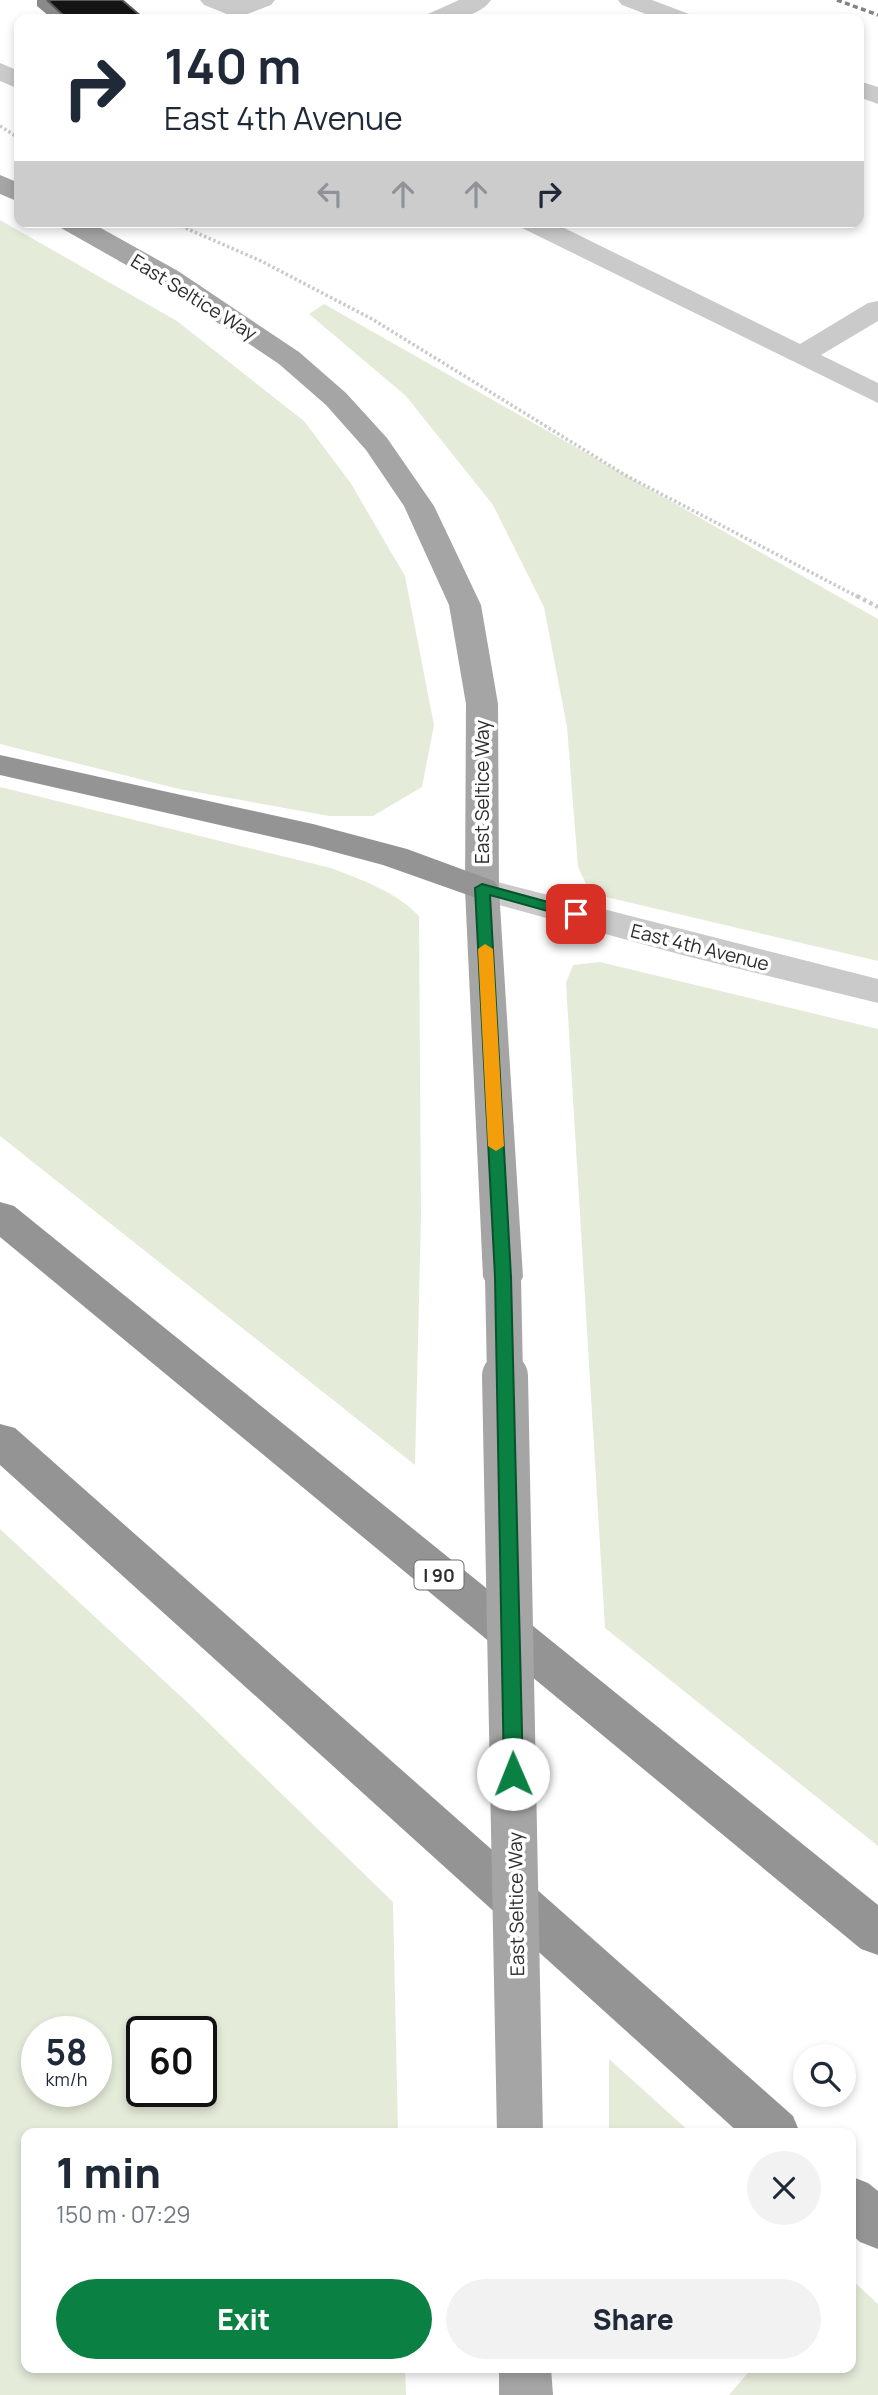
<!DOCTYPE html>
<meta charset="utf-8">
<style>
body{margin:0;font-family:Manrope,sans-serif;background:#f2f2f3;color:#1f2937;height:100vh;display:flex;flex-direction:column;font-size:26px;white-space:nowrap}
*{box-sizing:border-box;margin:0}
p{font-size:23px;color:#747a83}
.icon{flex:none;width:38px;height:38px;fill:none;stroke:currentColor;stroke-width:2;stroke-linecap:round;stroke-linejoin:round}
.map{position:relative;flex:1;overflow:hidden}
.drawer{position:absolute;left:21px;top:2128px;width:835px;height:245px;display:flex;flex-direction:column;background:#fff;border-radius:14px;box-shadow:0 4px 10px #0003}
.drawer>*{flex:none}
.guide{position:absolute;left:14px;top:14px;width:850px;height:214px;border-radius:14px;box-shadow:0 4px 10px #0003;background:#fff;color:#1f2937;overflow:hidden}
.fabs{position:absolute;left:793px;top:2044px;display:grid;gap:14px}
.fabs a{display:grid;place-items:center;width:63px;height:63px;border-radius:50%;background:#fff;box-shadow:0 4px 10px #0003;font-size:35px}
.speed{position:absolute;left:21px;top:2016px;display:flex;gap:14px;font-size:35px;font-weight:700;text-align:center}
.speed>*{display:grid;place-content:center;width:91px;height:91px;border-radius:50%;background:#fff;box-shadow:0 4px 10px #0003;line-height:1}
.speed small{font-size:18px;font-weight:400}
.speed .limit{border:4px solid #111;border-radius:10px;background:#fff;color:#111}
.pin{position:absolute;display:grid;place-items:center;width:60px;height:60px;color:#fff;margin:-30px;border-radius:14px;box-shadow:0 4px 10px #0006}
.me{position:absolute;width:77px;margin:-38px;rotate:359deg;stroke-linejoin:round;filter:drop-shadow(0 0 5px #0008)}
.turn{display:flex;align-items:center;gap:24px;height:147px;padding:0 35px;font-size:32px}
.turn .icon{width:91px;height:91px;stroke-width:2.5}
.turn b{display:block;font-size:49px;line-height:60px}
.lanes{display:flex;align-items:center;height:66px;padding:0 35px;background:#0003;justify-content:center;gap:35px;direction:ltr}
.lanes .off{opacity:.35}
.round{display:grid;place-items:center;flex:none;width:74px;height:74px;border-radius:37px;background:#f2f2f3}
.head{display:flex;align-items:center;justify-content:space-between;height:119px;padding:0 35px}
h1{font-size:42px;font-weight:800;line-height:52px}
.action{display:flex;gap:14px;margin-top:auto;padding:14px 35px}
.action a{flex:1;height:80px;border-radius:42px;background:#0b8043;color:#fff;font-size:28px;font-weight:800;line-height:80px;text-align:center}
.action a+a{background:#f2f2f3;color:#1f2937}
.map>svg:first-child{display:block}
.green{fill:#e5ebd9;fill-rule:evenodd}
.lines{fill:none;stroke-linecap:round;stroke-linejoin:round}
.path-far1{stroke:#cacaca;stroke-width:3.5;stroke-dasharray:2.5 2.5;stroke-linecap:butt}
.path{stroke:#cacaca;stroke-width:4.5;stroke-dasharray:3.5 3.5;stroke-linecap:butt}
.minor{fill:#cacaca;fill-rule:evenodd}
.major{fill:#a5a5a5;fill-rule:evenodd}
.highway{fill:#949494;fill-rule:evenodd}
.rail{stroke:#828282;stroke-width:3.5;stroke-dasharray:5 3.5;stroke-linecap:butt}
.major-bridge-far1{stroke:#a5a5a5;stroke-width:36}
.major-bridge{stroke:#a5a5a5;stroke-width:46}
.wall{fill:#8a8a8a}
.building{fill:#141414;stroke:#5a5a5a;stroke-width:2}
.route{fill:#0b8043;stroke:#07532c;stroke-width:2}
.slow{fill:#f59e0b}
.labels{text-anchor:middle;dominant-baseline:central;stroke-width:7;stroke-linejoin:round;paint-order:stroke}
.shield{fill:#fff;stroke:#6c6c6c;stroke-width:2}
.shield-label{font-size:18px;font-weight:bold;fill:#2d2d2d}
.street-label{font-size:19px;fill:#2d2d2d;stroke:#fff}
</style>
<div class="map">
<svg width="878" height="2395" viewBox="0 0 878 2395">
<rect width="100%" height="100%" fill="#fff"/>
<g class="green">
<polygon points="0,220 177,321 304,421 350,482 405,576 434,725 422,787 373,816 329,816 179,789 0,744"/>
<polygon points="324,304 878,619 878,961 602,896 586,884 578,867 567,727 544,607 493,505 406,396 309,314"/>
<path d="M 0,787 L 331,868 C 362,880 395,891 419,916 L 421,1216 L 415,1465 L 0,1136 Z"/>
<polygon points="600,962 878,1029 878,1846 605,1628 566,983 573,965"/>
<path d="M 0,1529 L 187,1702 L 393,1902 L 398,2133 L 26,2133 L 26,2368 L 405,2368 L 406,2395 L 0,2395 ZM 37,2032 L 96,2032 L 96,2091 L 37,2091 ZM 142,2032 L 201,2032 L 201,2091 L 142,2091 Z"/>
<polygon points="609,2059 691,2133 609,2133"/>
<polygon points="851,2279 878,2304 878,2395 729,2395 752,2368 850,2368"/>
</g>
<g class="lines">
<g class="path-far1">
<polyline points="0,126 19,138"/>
<polyline points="172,222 261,261 372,319 625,475 860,598"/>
</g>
<polyline class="path" points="857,596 878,607"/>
<g class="minor">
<polygon points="200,0 275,0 271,5 237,18 204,5"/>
<path d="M 459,0 L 491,0 C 478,19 446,20 425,19 L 428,14 Z"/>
<polygon points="618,0 652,0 689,14 692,19 659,19 622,5"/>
<polygon points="0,63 19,71 19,89 0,81"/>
<polygon points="859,81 878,87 878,104 859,97"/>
<polygon points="518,222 552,222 800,344 868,303 878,301 878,321 821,355 878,383 878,403 522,228"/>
<polygon points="482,878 878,979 878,1003 686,956 470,897 465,889 470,881"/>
</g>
<g class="major">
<polygon points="0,175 19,183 19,202 0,194"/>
<polygon points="57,222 90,222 178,271 299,352 346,393 387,438 434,506 481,605 498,704 499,889 523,1277 517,1287 503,1292 489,1287 483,1277 465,889 466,704 449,605 404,506 366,450 326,405 279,364 158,283 61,228"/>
<polygon points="499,2368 551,2368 553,2395 499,2395"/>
</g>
<g class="highway">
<polygon points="0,755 313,824 407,849 494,881 499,889 494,897 482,900 383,865 312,846 0,775"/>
<polygon points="0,1202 14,1206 878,1905 878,1955 861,1949 0,1237"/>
<polygon points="0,1424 15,1428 793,2116 800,2133 739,2133 0,1465"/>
<polygon points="850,2176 868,2183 878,2191 878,2249 860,2242 850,2233"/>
</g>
<polyline class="rail" points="837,0 878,15"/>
<polyline class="major-bridge-far1" points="503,1277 505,1377"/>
<polyline class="major-bridge" points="505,1376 520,2133"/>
</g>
<polygon class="wall" points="37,0 122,0 141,19 50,19 49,16 37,6"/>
<polygon class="building" points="52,0 122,0 141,16 135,18 137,19 67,19 48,1"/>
<polygon class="route" points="482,884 581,911 584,914 576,919 490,895 511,1277 523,1774 520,1780 506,1780 504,1774 495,1277 475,888"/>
<polygon class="slow" points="485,944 493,949 504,1146 496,1151 488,1146 478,949"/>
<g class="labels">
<rect class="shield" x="414.5" y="1560.5" width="49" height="29" rx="5"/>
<g class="shield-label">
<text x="439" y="1575">I 90</text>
</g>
<g class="street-label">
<text transform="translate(194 297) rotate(32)">East Seltice Way</text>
<text transform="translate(482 792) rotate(-90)">East Seltice Way</text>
<text transform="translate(700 947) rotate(14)">East 4th Avenue</text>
<text transform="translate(516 1904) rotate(-91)">East Seltice Way</text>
</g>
</g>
</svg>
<div class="fabs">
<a><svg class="icon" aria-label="search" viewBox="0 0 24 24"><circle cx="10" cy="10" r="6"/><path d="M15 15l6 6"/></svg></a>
</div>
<div class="speed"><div>58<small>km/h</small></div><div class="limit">60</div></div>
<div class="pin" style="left:576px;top:914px;background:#d93025"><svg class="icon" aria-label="arrive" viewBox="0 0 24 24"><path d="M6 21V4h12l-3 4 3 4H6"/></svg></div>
<svg class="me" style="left:513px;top:1774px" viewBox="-20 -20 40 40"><circle r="19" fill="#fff"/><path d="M0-13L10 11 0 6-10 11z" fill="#0b8043"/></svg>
<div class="guide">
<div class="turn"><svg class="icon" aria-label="right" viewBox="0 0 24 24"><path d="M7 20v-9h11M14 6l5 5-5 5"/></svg><div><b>140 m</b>East 4th Avenue</div></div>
<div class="lanes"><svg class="icon off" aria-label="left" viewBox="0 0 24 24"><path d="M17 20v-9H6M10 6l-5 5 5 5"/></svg><svg class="icon off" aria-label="ahead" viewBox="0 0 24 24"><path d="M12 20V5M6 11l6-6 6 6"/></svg><svg class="icon off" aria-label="ahead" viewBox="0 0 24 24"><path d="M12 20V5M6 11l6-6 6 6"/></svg><svg class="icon" aria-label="right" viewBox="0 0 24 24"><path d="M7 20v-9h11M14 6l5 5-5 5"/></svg></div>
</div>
<section class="drawer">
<div class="head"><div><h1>1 min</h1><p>150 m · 07:29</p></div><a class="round"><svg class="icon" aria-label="close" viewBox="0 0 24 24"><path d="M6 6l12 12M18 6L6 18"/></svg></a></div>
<div class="action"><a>Exit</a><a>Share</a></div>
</section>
</div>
